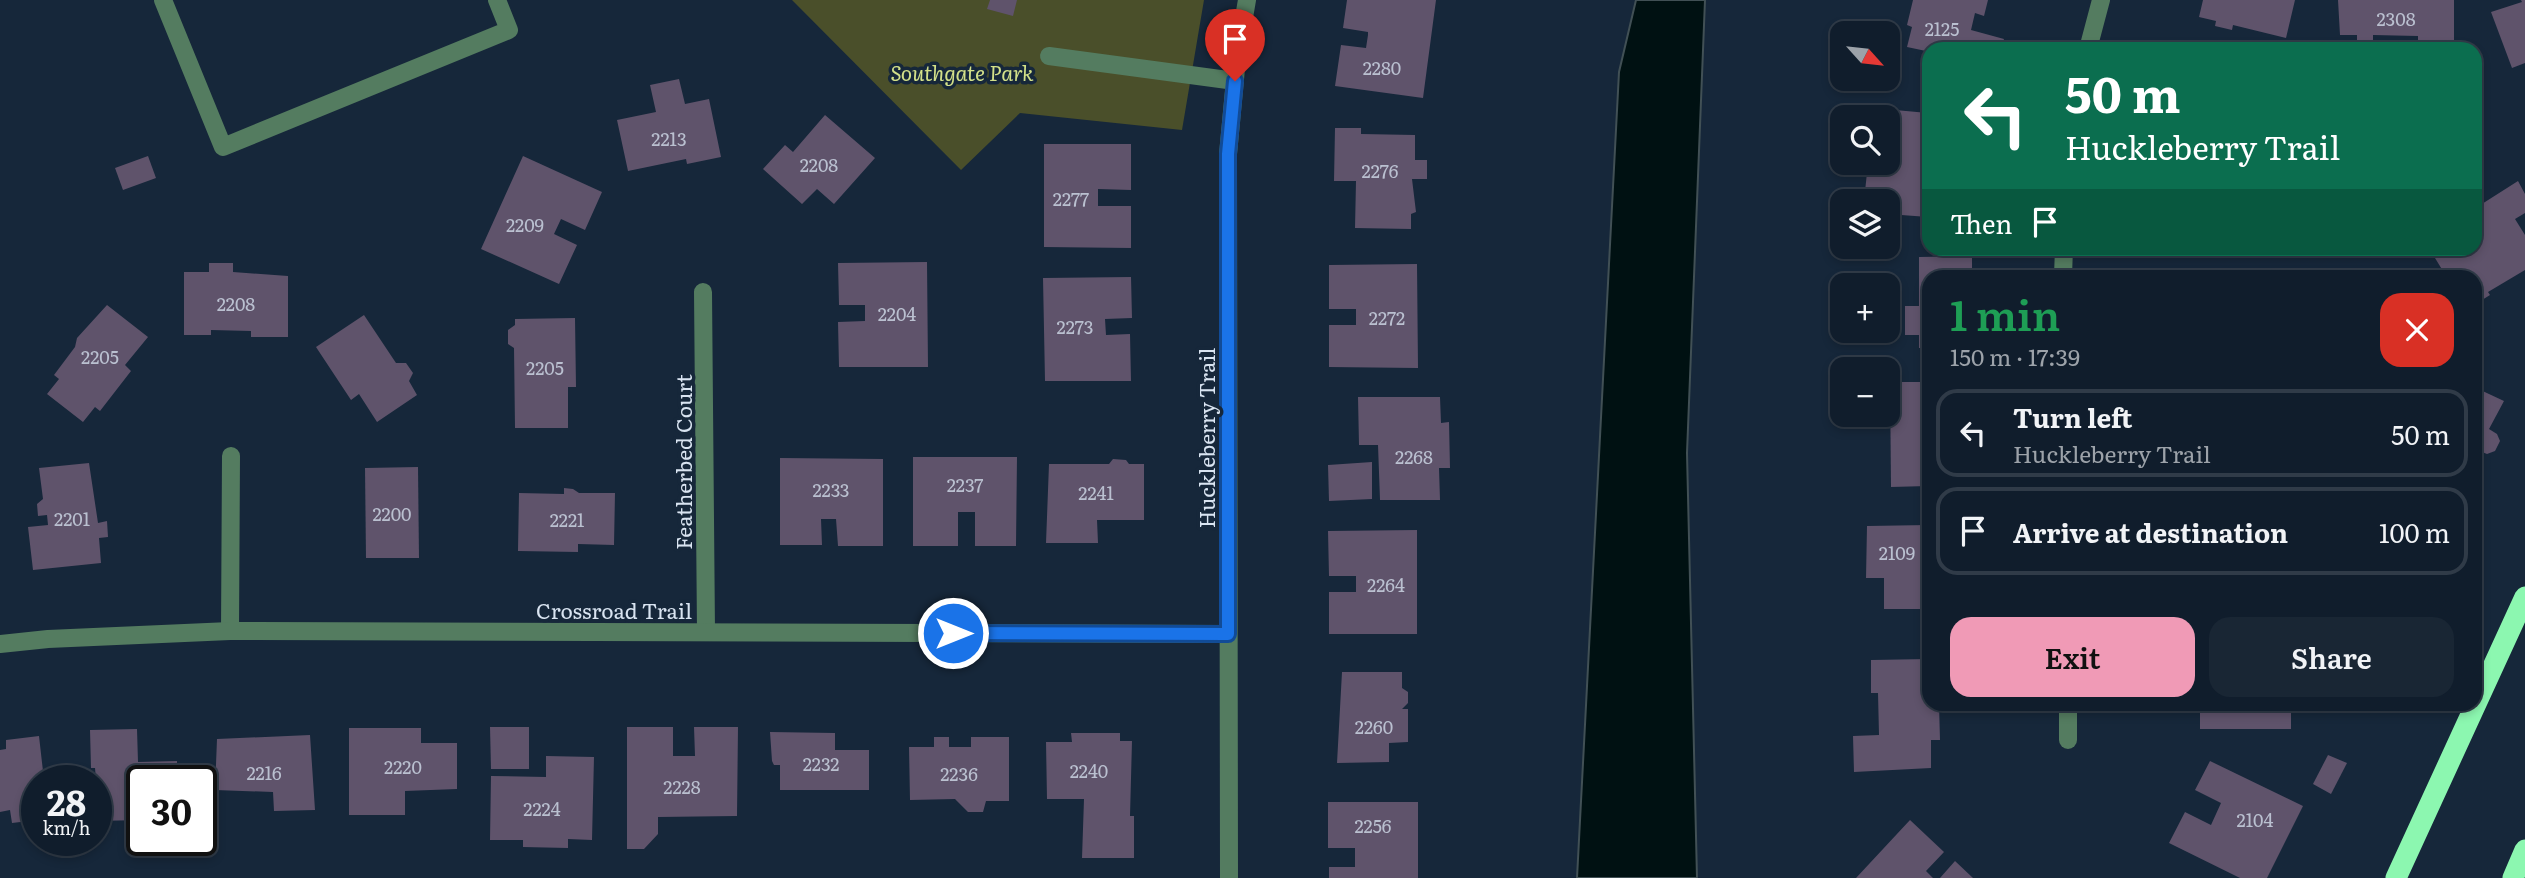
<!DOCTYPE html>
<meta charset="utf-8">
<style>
body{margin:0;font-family:Literata,serif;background:#192634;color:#f1f3f6;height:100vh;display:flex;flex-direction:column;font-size:26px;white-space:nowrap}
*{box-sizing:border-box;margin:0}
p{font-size:23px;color:#9ca2a9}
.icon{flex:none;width:38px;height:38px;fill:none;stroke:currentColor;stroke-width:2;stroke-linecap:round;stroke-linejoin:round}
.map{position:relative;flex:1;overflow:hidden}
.details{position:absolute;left:1922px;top:270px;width:560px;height:441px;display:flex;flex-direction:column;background:#101d2c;border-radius:21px;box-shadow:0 4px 10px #0003,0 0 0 2px #303b48}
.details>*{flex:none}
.hud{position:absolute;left:1922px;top:42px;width:560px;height:214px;border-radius:21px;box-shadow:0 4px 10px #0003,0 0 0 2px #303b48;background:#0b6e4f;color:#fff;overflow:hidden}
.needle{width:46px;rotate:117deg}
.fabs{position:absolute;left:1830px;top:21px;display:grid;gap:14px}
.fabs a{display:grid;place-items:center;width:70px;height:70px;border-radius:14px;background:#101d2c;box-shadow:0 4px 10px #0003,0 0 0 2px #303b48;font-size:35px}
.speed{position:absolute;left:21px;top:765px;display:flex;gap:14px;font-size:35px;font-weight:700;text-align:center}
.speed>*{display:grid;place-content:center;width:91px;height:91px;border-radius:50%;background:#101d2c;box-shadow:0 4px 10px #0003,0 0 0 2px #303b48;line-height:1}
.speed small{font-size:18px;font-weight:400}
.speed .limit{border:4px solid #111;border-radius:10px;background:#fff;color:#111}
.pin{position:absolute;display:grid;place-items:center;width:60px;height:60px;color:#fff;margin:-72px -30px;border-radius:50% 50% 50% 0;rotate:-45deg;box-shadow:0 0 7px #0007}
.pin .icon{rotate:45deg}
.me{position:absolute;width:77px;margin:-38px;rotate:90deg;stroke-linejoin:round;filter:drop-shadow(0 0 5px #0008)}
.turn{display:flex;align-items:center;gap:24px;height:147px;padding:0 28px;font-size:32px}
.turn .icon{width:91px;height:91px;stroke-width:2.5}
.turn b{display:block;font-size:49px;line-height:60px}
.then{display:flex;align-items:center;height:66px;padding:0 28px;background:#0003;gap:14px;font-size:26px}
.round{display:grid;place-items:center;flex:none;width:74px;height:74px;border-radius:21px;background:#192634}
.summary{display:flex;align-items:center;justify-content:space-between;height:119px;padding:0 28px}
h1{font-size:42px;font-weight:600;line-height:52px;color:#1e9e55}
.action{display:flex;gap:14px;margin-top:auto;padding:14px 28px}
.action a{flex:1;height:80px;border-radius:21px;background:#f09ab6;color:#111;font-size:28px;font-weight:600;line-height:80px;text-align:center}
.action a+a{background:#192634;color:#f1f3f6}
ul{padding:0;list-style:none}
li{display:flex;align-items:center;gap:21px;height:88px;margin:0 14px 10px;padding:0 14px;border:4px solid #303b48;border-radius:21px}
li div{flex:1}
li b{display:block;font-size:26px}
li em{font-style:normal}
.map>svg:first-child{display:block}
.green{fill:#4a4f2a}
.water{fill:#001112;stroke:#415055;stroke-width:2}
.building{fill:#5f536b}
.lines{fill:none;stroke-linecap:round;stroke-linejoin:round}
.minor{stroke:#547c60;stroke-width:18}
.highway{stroke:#8cf7b0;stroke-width:21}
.route-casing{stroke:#114b97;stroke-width:18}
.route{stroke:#1a73e8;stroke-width:12}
.labels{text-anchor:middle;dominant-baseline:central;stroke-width:7;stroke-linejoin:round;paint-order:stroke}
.number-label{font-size:18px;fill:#bac0d0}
.park-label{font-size:21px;font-style:italic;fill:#d3e089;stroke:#16273a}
.street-label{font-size:21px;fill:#d9e4f1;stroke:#16273a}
</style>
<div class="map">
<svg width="2525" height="878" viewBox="0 0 2525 878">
<rect width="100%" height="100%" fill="#16273a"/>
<polygon class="green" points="792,0 1204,0 1182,130 1020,113 961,170"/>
<polygon class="water" points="1636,0 1705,0 1687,453 1697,878 1577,878 1619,72"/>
<g class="building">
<polygon points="990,0 1017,0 1013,16 987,9"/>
<polygon points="1347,0 1436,0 1423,98 1335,86 1341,45 1366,48 1368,35 1368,32 1343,28"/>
<polygon points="1913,0 1988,0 1984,16 1975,13 1971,30 2004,39 2001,49 1928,49 1928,59 1924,58 1926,51 1907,47 1912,27 1907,25"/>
<polygon points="2203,0 2295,0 2286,38 2233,25 2232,30 2215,26 2216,21 2199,17"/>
<polygon points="2338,0 2454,0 2454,49 2418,49 2418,36 2373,35 2373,42 2357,42 2357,35 2340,35"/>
<polygon points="2521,0 2525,0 2525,63 2512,68 2491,12 2522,2"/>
<polygon points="679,79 685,104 709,99 721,157 687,164 686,159 628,171 617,120 656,112 650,85"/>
<polygon points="1873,108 1928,113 1928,217 1888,214 1888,201 1864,201 1868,163 1888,163 1888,117 1872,117"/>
<polygon points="825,115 875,158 834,204 817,189 802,204 763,169 785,145 793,152"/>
<polygon points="1335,128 1361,128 1361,134 1415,135 1415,160 1427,160 1427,179 1412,179 1416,212 1411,214 1411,229 1355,228 1356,181 1334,181"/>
<polygon points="1044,144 1131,144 1131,190 1098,189 1098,206 1131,206 1131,248 1044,247"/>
<polygon points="148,156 156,178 123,190 115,168"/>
<polygon points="523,156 602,192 585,230 561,219 554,234 577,245 559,284 481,249"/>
<polygon points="2518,181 2525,194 2525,213 2515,219 2525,235 2525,270 2488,292 2490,295 2474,305 2474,276 2446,276 2435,258 2450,248 2474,248 2474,209"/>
<polygon points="2162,248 2201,248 2201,258 2162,257"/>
<polygon points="1972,256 1972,276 1928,276 1928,348 1919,348 1919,335 1905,335 1905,306 1919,306 1919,257"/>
<polygon points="927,262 928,367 839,367 838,322 865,321 865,305 839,305 838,263"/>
<polygon points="209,263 233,263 233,272 288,276 288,337 251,337 251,331 211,330 211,335 184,335 184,272 209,272"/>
<polygon points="1417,264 1418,368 1329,367 1329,325 1356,325 1356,309 1329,309 1329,265"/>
<polygon points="1131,277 1132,318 1105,319 1106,335 1130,334 1131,381 1045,381 1043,278"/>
<polygon points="107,305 148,337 125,365 131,371 100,411 95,407 83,422 47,394 59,379 54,375 75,347 77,338"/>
<polygon points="364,315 396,363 406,363 413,373 409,381 417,395 377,422 359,394 351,400 316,347"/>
<polygon points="575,318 576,387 568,387 568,428 515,428 514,348 508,344 508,330 515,325 515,319"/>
<polygon points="1890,382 1928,382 1928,486 1891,487"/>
<polygon points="2474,387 2504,401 2489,429 2497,434 2500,441 2495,451 2487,454 2482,452 2474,468"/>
<polygon points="1358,397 1440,397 1441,423 1449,422 1450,468 1439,468 1440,500 1380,500 1378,445 1359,445"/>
<polygon points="913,457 1017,457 1016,546 975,546 975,512 958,512 958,546 913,546"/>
<polygon points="780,458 883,459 883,546 838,546 836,519 821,519 822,545 780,545"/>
<polygon points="1113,459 1126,460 1129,464 1144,464 1144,520 1097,520 1098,543 1046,543 1049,464 1109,464"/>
<polygon points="1372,462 1372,499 1329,501 1328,465"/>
<polygon points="89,463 98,523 107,521 108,537 99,538 101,563 33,570 28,527 48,525 47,515 38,516 37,504 43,499 39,468"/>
<polygon points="418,467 419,558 366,558 365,468"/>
<polygon points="564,488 573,489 579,493 615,493 614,545 578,544 578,552 518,551 519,493 564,494"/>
<polygon points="1928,525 1928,609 1884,609 1884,578 1866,578 1867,526"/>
<polygon points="1417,530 1417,634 1329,634 1329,592 1356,592 1356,576 1329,576 1328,531"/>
<polygon points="1928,659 1928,704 1939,704 1940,740 1931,740 1931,768 1854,772 1853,736 1879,735 1878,693 1871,693 1871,660"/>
<polygon points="1342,672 1402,672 1402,688 1408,692 1408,703 1402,709 1408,709 1408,742 1389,743 1389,762 1337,763"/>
<rect x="2200" y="704" width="91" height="25"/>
<polygon points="490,727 529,727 529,769 491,769"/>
<polygon points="627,727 673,727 673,756 695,756 694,727 738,727 737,816 658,817 658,834 644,849 627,849"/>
<polygon points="349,728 421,728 421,743 457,743 457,789 405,791 405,815 349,815"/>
<polygon points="137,729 138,762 177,761 177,780 142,780 142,820 96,821 96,780 95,768 91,768 90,730"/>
<polygon points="770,732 835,733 835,750 869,750 869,790 780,790 780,765 774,765 772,761"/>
<polygon points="1071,733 1120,733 1120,741 1132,741 1130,816 1134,816 1134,858 1082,858 1084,799 1047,799 1046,742 1072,742"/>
<polygon points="310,735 315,810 274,811 273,792 215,790 217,739"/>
<polygon points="39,736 44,780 37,780 36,812 29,821 12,823 10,810 0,812 0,750 6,749 6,740"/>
<polygon points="934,737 949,737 949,747 971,747 971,737 1009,737 1009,801 986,801 983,812 968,812 955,799 910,800 909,747 934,747"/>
<polygon points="2328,755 2347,763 2331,794 2313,784"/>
<polygon points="546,756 594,757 592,840 568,839 568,848 523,847 523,840 490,840 491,776 546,777"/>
<polygon points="2210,761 2303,806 2267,878 2240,878 2169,843 2185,812 2211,825 2221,803 2195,790"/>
<polygon points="1328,802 1418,802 1418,878 1329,878 1329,867 1355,867 1355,848 1328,848"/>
<polygon points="1910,820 1944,852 1926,871 1933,878 1856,878"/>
<polygon points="1955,861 1973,878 1940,878"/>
</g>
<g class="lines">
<g class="minor">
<polyline points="163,0 223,147 509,30 497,0"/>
<polyline points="2088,49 2101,0"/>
<polyline points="1049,56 1235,81"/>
<polyline points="2063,276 2064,248"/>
<polyline points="703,292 706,632"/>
<polyline points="230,631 231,456"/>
<polyline points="0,644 48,639 230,631 1228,634"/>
<polyline points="2068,704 2068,740"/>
<polyline points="1229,878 1228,154 1237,58 1247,0"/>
</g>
<g class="highway">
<polyline points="2396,878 2525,597"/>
<polyline points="2513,878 2525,850"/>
</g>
</g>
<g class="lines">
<defs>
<polyline id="route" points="953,633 1228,634 1228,154 1235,81"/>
</defs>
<use href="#route" class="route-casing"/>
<use href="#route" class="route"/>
</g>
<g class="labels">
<g class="number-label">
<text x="2396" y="18">2308</text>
<text x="1942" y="28">2125</text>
<text x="1382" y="67">2280</text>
<text x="669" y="138">2213</text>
<text x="819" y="164">2208</text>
<text x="1380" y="170">2276</text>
<text x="1071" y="198">2277</text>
<text x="525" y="224">2209</text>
<text x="236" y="303">2208</text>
<text x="897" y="313">2204</text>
<text x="1387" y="317">2272</text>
<text x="1075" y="326">2273</text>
<text x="100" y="356">2205</text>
<text x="545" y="367">2205</text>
<text x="1414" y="456">2268</text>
<text x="965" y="484">2237</text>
<text x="831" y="489">2233</text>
<text x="1096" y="492">2241</text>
<text x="392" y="513">2200</text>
<text x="72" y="518">2201</text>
<text x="567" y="519">2221</text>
<text x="1897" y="552">2109</text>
<text x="1386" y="584">2264</text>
<text x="1374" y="726">2260</text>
<text x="821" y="763">2232</text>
<text x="403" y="766">2220</text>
<text x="1089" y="770">2240</text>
<text x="264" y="772">2216</text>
<text x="959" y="773">2236</text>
<text x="682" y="786">2228</text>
<text x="542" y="808">2224</text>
<text x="2255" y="819">2104</text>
<text x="1373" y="825">2256</text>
</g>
<g class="park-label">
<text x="962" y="71">Southgate Park</text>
</g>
<g class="street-label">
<text transform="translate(1205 438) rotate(-90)">Huckleberry Trail</text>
<text transform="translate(682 462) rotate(-90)">Featherbed Court</text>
<text x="614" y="609">Crossroad Trail</text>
</g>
</g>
</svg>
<div class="fabs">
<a><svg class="needle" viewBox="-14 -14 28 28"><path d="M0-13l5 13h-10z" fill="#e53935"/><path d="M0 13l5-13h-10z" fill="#9ca2a9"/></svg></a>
<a><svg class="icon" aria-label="search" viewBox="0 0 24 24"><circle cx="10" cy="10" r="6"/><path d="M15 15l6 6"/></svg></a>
<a><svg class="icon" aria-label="layers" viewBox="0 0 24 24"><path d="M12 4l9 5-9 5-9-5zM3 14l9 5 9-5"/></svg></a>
<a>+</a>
<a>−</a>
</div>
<div class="speed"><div>28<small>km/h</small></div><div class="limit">30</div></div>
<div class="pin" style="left:1235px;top:81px;background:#d93025"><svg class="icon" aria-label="arrive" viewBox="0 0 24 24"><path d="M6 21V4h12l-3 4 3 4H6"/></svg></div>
<svg class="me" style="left:953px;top:633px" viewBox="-20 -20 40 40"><circle r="17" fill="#1a73e8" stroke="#fff" stroke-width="3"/><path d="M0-11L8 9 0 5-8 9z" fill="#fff"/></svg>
<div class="hud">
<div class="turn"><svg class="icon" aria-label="left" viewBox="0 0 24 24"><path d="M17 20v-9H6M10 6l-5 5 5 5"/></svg><div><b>50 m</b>Huckleberry Trail</div></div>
<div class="then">Then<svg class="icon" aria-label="arrive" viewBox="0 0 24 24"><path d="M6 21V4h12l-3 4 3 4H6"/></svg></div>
</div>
<section class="details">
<div class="summary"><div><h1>1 min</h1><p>150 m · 17:39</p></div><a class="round" style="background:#d93025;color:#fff"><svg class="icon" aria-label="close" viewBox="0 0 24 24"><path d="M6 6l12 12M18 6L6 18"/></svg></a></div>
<ul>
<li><svg class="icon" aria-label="left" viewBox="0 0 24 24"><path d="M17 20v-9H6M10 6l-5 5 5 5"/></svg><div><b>Turn left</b><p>Huckleberry Trail</p></div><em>50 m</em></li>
<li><svg class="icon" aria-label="arrive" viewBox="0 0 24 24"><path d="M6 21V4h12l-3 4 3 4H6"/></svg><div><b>Arrive at destination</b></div><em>100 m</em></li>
</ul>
<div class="action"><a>Exit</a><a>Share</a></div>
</section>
</div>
